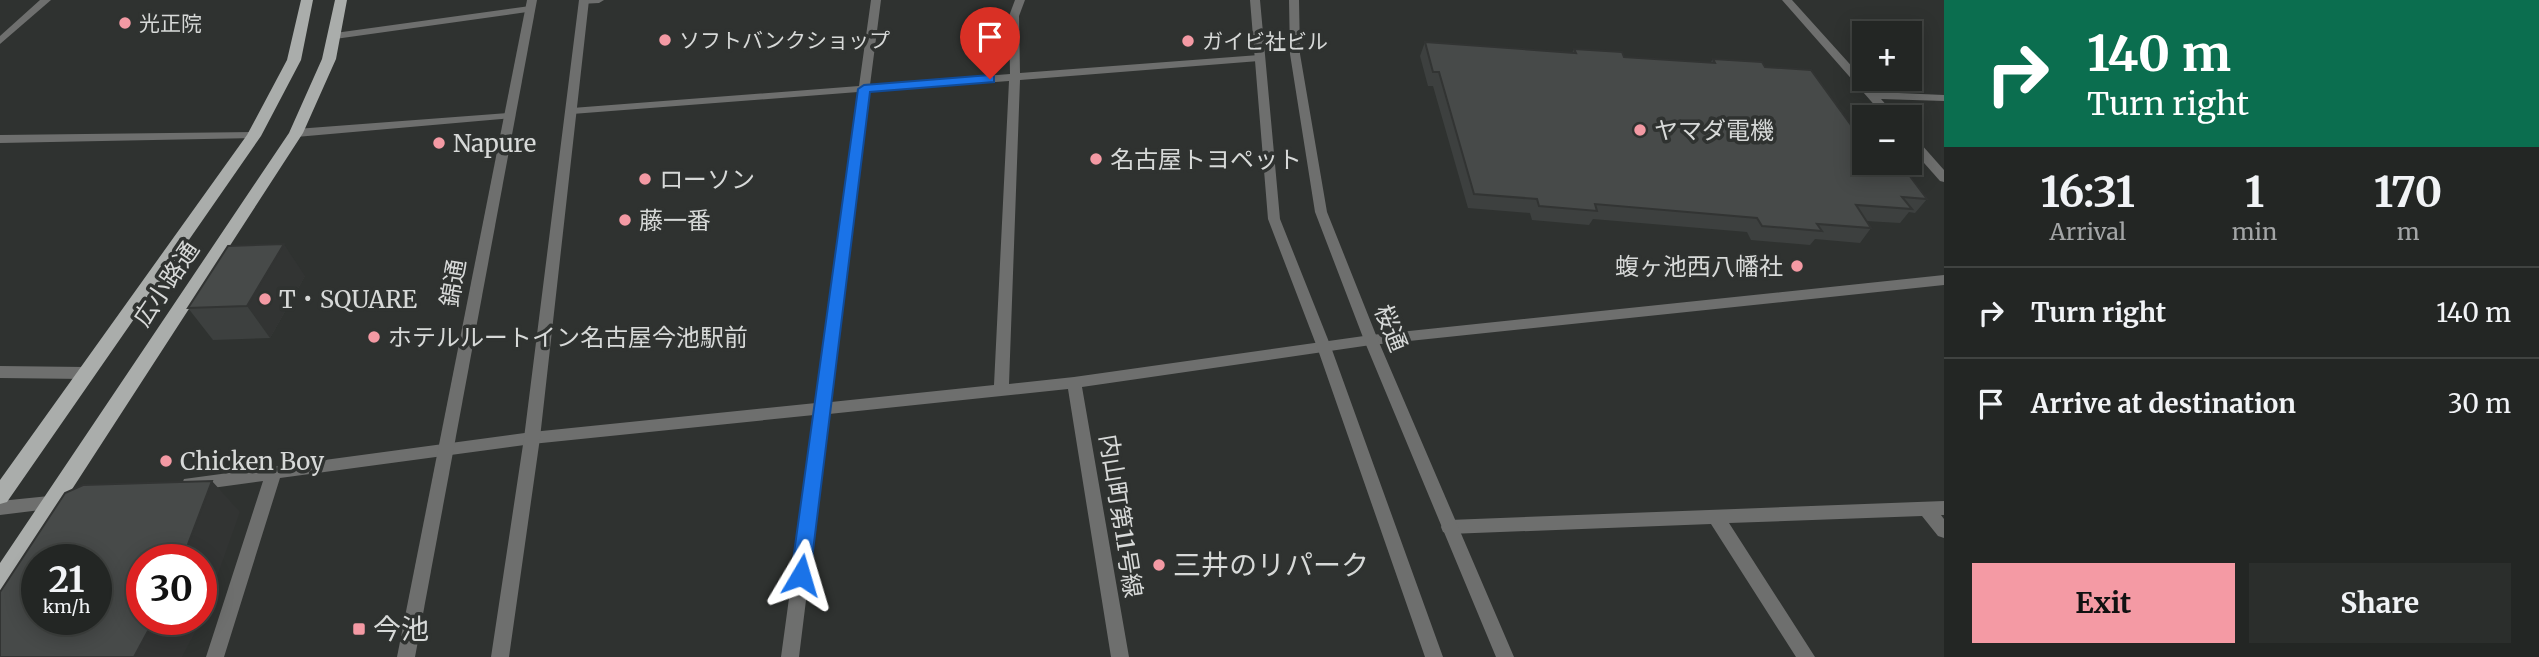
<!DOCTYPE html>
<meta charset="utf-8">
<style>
body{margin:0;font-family:Merriweather,"Noto Sans JP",serif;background:#2b2e2c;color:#f1f3f6;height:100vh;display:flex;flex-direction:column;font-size:26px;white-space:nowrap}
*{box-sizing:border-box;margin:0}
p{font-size:23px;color:#a3a5a6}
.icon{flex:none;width:38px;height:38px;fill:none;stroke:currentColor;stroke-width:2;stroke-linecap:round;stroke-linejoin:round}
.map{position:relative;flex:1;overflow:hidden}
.drawer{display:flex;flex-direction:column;background:#232624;width:595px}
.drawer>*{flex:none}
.guide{background:#0b6e4f;color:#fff;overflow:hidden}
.buttons{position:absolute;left:1852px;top:21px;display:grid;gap:14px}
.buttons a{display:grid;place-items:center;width:70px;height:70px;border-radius:0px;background:#232624;box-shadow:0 4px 18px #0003,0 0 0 2px #404341;font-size:35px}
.speed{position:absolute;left:21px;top:544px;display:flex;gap:14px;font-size:35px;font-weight:700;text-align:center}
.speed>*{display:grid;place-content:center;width:91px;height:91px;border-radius:50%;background:#232624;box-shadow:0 4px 18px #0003,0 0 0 2px #404341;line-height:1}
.speed small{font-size:18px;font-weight:400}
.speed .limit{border:10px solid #d22;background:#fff;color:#111}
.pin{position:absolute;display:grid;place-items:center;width:60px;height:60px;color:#fff;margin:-72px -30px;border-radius:50% 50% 50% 0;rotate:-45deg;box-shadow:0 0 7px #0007}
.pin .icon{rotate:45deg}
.me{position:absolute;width:77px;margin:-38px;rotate:7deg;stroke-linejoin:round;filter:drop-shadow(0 0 5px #0008)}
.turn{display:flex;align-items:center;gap:24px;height:147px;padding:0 28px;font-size:32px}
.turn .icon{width:91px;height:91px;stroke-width:2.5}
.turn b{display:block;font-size:49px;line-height:60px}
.eta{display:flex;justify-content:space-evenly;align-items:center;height:119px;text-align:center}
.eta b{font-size:42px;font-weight:700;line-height:49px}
.action{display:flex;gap:14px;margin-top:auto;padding:14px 28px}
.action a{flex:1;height:80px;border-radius:0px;background:#f49aa4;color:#111;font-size:28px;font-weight:700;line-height:80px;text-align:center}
.action a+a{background:#2b2e2c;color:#f1f3f6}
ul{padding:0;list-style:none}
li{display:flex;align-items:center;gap:21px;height:91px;padding:0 28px;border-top:2px solid #404341}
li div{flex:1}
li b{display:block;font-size:26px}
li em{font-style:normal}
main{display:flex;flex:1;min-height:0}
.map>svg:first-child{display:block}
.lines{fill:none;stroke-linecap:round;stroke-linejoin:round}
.minor{fill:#6e6f6e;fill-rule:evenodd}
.tertiary{fill:#6e6f6e;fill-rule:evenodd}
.primary{fill:#aaadab;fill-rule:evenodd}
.wall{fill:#3d403f}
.shaded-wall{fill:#323433}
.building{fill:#474a49;stroke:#323433;stroke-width:2;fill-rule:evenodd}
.route{fill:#1a73e8;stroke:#114b97;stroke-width:2}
.poi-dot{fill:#f49aa4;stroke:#2f3230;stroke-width:2.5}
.labels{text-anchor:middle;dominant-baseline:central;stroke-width:7;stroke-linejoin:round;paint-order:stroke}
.far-poi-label{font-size:21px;fill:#d7d9d8;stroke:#2f3230;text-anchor:start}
.poi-label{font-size:24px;fill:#d7d9d8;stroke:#2f3230;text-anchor:start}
.street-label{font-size:24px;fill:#d7d9d8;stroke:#2f3230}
.near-poi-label{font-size:28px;fill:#d7d9d8;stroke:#2f3230;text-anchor:start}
</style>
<main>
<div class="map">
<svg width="1944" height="657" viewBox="0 0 1944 657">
<rect width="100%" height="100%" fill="#2f3230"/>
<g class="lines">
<g class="minor">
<polygon points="580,0 604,0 599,3 580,4"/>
<path d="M 871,0 L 881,0 L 870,85 L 1010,74 L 1009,16 L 1015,0 L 1025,0 L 1019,16 L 1020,73 L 1259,55 L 1264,58 L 1259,61 L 1020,80 L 1009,384 L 1074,377 L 1371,335 L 1944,275 L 1944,285 L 1371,345 L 1082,387 L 1129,657 L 1111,657 L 1068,389 L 829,414 L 799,657 L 781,657 L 814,415 L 532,444 L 280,478 L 224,657 L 206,657 L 263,481 L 190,491 L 184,489 L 182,484 L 184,479 L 532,432 L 816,403 L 858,92 L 572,114 L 566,111 L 572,108 L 859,86 ZM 1009,81 L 994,385 L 831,402 L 870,91 Z"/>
<polygon points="1782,0 1792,0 1875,92 1944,95 1944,101 1881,99 1897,117 1885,117"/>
<polygon points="530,6 534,7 534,11 335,39 330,36 335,33"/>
<polygon points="508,113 512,114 512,118 296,137 290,133 296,129"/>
<polygon points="254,132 258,134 258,138 0,143 0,135"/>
<polygon points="1909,135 1913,135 1944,170 1944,182 1940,181 1909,146"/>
<polygon points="0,366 85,367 90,369 92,373 90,377 85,379 0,378"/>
<polygon points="59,495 65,497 67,502 65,507 0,515 0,501"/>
<polygon points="1944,501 1944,515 1941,515 1944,519 1944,538 1938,536 1922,516 1729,523 1815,657 1796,657 1711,524 1449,534 1443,532 1441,527 1443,522 1449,520"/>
</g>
<g class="tertiary">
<polygon points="40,0 51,0 0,44 0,36"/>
<polygon points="527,0 537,0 415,657 397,657"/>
<polygon points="579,0 589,0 540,438 509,657 491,657 524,438"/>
<polygon points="1250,0 1260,0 1280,219 1331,347 1443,657 1425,657 1317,347 1268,219"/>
<polygon points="1289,0 1299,0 1300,54 1327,212 1378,340 1514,657 1496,657 1364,340 1315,212 1290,54"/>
</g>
<g class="primary">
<polygon points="301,0 313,0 301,60 261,136 7,502 0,504 0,480 247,135 287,60"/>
<polygon points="335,0 347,0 336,59 303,133 8,588 0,591 0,563 289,133 322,59"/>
</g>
</g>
<g class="wall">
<polygon points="1425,42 1572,53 1574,49 1624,57 1710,63 1713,59 1765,67 1864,163 1927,199 1915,213 1909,212 1900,223 1866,221 1871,228 1860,243 1815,239 1810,245 1751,240 1747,232 1593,219 1589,225 1532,220 1530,213 1468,208 1433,86 1428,86 1420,56"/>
<polygon points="305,276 270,338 213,340 188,308"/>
</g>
<g class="shaded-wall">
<polygon points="284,244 305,276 270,338 247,306"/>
<polygon points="212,481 240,512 202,619 182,657 134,657 154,620 201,620 201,560 182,560"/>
</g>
<g class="building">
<polygon points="1425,42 1576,53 1574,49 1622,52 1624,57 1715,63 1713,59 1762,62 1765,67 1811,70 1864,143 1864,163 1900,163 1927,199 1902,197 1912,209 1856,205 1871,228 1817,224 1822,231 1762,226 1757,218 1595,204 1597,211 1539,206 1537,199 1474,194 1439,72 1433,72"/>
<polygon points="284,244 247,306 188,308 228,246"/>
<path d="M 212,481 L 182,560 L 142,560 L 142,620 L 154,620 L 134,657 L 0,657 L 0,592 L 65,493 L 83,485 ZM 37,560 L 96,560 L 96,620 L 37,620 Z"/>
</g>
<polygon class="route" points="990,75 994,76 994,82 870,92 810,575 807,581 801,583 794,581 791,575 858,89 864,85"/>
<g class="poi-dot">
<circle cx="125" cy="23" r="7"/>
<circle cx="665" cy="40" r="7"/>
<circle cx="1188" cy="41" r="7"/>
<circle cx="1640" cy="130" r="7"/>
<circle cx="439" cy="143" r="7"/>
<circle cx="1096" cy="159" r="7"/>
<circle cx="645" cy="179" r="7"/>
<circle cx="625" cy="220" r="7"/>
<circle cx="1797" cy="266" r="7"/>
<circle cx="265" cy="299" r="7"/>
<circle cx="374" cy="337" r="7"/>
<circle cx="166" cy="461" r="7"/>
<circle cx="1159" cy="565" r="7"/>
<rect x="352" y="622" width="14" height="14" rx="3.5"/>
</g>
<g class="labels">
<g class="far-poi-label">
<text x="139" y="23">光正院</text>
<text x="679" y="40">ソフトバンクショップ</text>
<text x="1202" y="41">ガイビ社ビル</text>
</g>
<g class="poi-label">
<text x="1654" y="130">ヤマダ電機</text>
<text x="453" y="143">Napure</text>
<text x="1110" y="159">名古屋トヨペット</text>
<text x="659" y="179">ローソン</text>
<text x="639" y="220">藤一番</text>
<text x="1783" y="266" text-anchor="end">蝮ヶ池西八幡社</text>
<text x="279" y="299">T・SQUARE</text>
<text x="388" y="337">ホテルルートイン名古屋今池駅前</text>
<text x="180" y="461">Chicken Boy</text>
</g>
<g class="street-label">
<text transform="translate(453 283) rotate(-80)">錦通</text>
<text transform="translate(166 284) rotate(-56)">広小路通</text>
<text transform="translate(1391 328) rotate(68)">桜通</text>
<text transform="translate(1121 516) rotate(81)">内山町第11号線</text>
</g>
<g class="near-poi-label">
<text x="1173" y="565">三井のリパーク</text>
<text x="373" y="629">今池</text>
</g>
</g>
</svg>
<div class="buttons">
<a>+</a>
<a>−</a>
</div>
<div class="speed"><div>21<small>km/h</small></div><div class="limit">30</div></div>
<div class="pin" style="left:990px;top:79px;background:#d93025"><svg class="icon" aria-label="arrive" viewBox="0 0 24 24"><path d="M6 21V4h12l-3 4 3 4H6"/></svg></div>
<svg class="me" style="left:801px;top:575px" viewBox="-20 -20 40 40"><path d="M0-17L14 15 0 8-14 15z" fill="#1a73e8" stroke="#fff" stroke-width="4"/></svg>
</div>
<section class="drawer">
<div class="guide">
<div class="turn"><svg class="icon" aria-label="right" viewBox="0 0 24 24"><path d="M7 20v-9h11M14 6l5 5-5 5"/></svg><div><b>140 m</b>Turn right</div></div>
</div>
<div class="eta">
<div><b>16:31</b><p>Arrival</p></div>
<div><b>1</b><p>min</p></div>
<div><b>170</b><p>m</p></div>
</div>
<ul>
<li><svg class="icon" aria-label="right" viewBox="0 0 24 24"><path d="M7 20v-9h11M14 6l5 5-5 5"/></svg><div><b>Turn right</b></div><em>140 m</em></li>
<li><svg class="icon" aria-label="arrive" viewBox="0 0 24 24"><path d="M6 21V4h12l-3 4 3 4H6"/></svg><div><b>Arrive at destination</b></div><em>30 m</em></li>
</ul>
<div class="action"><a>Exit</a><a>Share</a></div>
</section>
</main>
